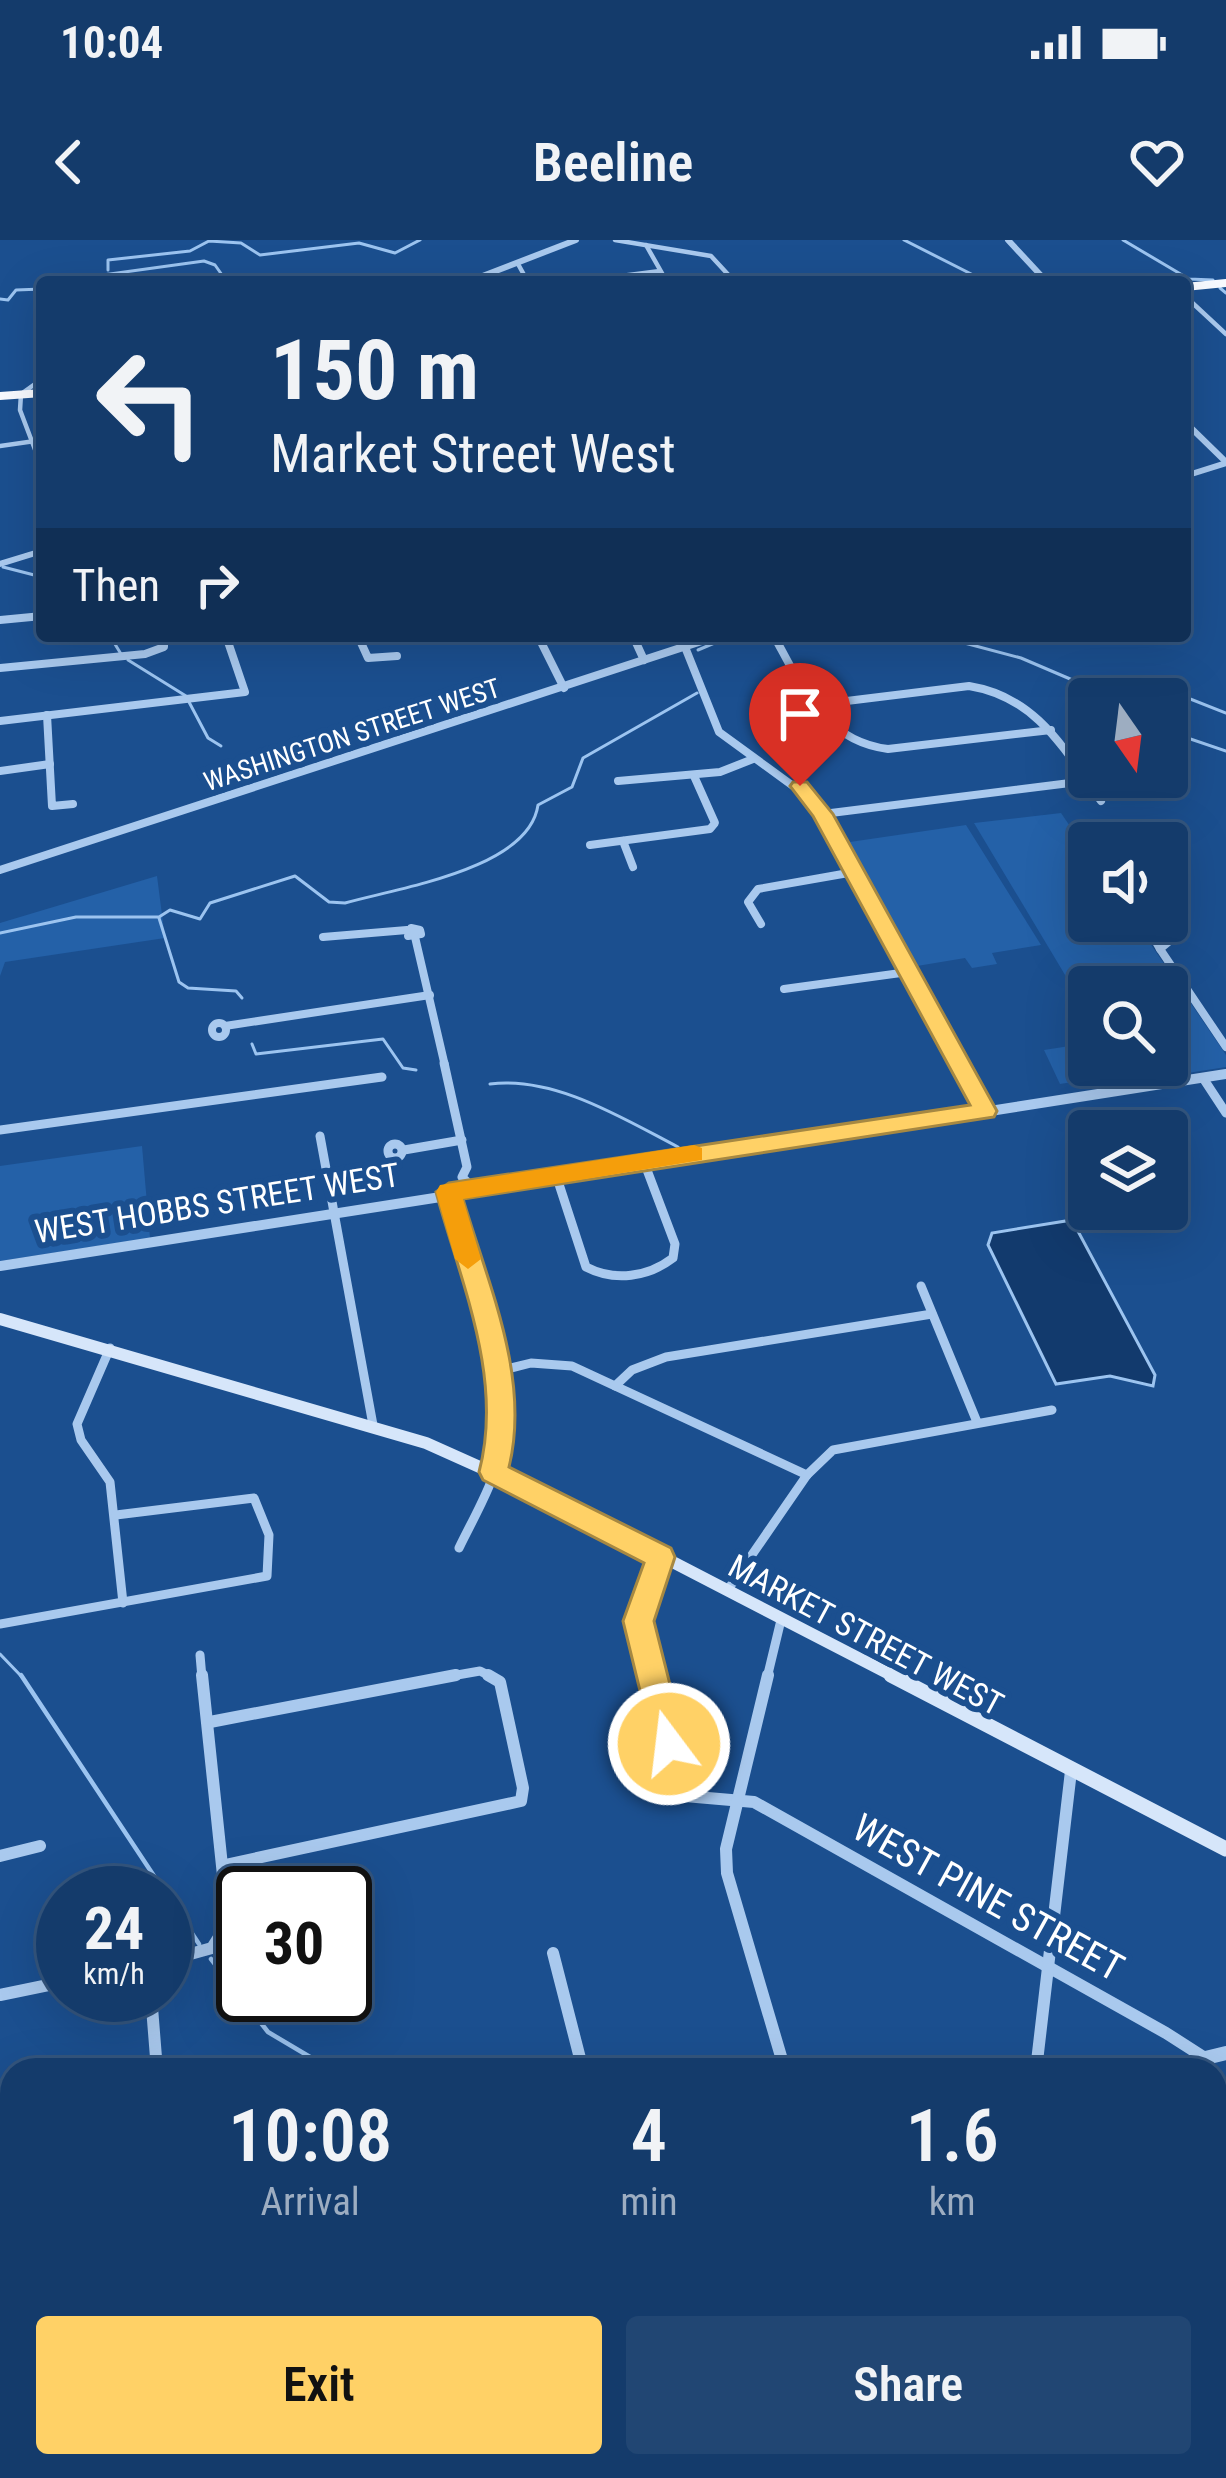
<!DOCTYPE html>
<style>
body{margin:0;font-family:"Roboto Condensed",sans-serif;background:#214673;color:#f1f3f6;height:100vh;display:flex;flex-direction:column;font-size:45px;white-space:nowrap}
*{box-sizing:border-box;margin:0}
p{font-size:39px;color:#9dadc1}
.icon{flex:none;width:66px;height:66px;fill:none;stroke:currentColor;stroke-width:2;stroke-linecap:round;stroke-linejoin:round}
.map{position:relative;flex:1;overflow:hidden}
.sheet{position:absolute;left:0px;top:1818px;width:1227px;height:420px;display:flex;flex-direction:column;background:#143b6b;border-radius:36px 36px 0 0;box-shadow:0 12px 48px #0002,0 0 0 3px #33557e}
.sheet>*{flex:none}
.guide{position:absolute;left:36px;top:36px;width:1155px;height:366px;border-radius:12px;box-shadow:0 12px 48px #0002,0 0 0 3px #33557e;background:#143b6b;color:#f1f3f6;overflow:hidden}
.needle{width:78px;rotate:166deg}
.controls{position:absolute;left:1068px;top:438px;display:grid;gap:24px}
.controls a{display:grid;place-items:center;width:120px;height:120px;border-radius:12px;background:#143b6b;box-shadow:0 12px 48px #0002,0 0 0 3px #33557e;font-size:60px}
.speed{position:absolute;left:36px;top:1626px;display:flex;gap:24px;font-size:60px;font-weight:700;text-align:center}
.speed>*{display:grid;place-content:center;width:156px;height:156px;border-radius:50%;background:#143b6b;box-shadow:0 12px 48px #0002,0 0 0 3px #33557e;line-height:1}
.speed small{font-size:30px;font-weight:400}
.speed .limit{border:6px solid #111;border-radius:18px;background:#fff;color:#111}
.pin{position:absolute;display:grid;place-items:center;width:102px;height:102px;color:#fff;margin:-123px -51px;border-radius:50% 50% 50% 0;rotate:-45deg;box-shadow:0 0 12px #0007}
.pin .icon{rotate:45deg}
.me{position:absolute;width:132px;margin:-66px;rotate:345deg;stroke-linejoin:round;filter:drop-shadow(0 0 9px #0008)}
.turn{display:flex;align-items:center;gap:42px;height:252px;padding:0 36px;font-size:54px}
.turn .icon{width:156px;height:156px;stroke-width:2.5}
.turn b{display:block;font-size:84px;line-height:102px}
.then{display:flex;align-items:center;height:114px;padding:0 36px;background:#0003;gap:24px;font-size:45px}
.eta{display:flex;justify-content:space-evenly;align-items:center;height:204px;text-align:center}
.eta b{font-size:72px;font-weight:600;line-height:84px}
.action{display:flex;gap:24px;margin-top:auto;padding:24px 36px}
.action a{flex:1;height:138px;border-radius:12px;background:#ffd166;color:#111;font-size:48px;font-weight:600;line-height:138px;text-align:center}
.action a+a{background:#214673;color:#f1f3f6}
.status{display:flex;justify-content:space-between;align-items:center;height:84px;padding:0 60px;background:#143b6b;direction:ltr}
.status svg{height:33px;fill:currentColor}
header{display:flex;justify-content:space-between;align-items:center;height:156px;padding:0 36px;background:#143b6b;font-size:54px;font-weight:600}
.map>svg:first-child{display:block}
.green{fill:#2461a8}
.water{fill:#123a6d;stroke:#9cc4f0;stroke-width:3}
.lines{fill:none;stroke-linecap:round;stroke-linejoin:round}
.stream-far1{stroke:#9cc4f0;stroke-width:3}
.stream{stroke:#9cc4f0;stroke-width:4.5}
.minor-far3{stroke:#a9c9ee;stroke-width:4.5}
.minor-far2{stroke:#a9c9ee;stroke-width:8}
.minor-far1{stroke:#a9c9ee;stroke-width:9}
.minor{stroke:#a9c9ee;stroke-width:12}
.tertiary-far3{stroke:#a9c9ee;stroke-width:6}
.tertiary-far2{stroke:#a9c9ee;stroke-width:8}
.tertiary-far1{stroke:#a9c9ee;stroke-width:10}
.tertiary{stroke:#a9c9ee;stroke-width:14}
.secondary-far1{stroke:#d6e6fa;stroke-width:12}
.secondary{stroke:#d6e6fa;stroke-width:15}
.trunk{stroke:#f8faff;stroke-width:8}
.route{fill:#ffd166;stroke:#a68842;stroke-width:3}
.slow{fill:#f59e0b}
.labels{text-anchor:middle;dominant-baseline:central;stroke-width:12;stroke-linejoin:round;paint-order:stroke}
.far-street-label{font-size:27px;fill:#fff;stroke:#1b4f8f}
.street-label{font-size:33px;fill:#fff;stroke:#1b4f8f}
.near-street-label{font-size:39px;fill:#fff;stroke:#1b4f8f}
</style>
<div class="status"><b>10:04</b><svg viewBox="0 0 49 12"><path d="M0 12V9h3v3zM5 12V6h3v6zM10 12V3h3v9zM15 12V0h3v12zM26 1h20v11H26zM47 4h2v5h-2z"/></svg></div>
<header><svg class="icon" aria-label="back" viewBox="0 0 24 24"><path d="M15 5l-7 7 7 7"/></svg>Beeline<svg class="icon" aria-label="heart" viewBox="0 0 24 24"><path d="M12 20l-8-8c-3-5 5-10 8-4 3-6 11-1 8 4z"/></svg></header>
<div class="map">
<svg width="1226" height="2238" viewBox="0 0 1226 2238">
<rect width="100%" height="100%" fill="#1b4f8f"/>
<g class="green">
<polygon points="1061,573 1089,614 1089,681 1135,681 1226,815 1226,827 1130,842 1119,825 1167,825 1167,747 1089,747 1089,775 974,583"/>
<polygon points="966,585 1041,705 992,713 997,724 972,728 965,718 911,727 843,603"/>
<polygon points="157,636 165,698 5,722 0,736 0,683"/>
<polygon points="1089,803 1089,825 1104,825 1110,836 1060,844 1044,810"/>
<polygon points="142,906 150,998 0,1021 0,926"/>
</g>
<polygon class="water" points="1072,980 1155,1135 1153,1146 1110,1136 1056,1144 988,1005 992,993"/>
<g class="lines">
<g class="stream-far1">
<polyline points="904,0 987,42"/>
<polyline points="1123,0 1189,39 1213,40"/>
<polyline points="108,30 108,20 190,11 209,1 241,3 260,15 359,3 395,13 420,0"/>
<polyline points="52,42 204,21 215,25 227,42"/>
<polyline points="1220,48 1226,53"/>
<polyline points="0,59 8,60 16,50 42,49"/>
<polyline points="3,327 42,337"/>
<polyline points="110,396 121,414"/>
<polyline points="938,396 1021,418 1117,459"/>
<polyline points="698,410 731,396"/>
<polyline points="128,420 186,456"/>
<polyline points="1090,445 1165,449 1226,473"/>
<polyline points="189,462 208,498 221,506"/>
<polyline points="1167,491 1226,511"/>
<polyline points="159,678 179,742 188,748 236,751 242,758"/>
<path d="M 0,693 L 76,677 L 159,677 L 170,670 L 200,679 L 210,663 L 295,636 L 329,662 L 345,663 C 398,648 529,629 538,565 L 572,547 L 583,518 L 697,453"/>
<polyline points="252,804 256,814 383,799 403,828 416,830"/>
<path d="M 490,844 C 555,836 622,878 678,907"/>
<polyline points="0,1414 23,1438"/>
</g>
<g class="stream">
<polyline points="21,1435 199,1704"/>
<polyline points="211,1719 268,1792 332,1830"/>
<polyline points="1217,2128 1226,2126"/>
<polyline points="524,2226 531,2238"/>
<polyline points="975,2226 980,2238"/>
</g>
<g class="minor-far3">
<polyline points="615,0 711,16 735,42"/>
<polyline points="646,5 667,42"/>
<polyline points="518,24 528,42"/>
<polyline points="574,42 660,31"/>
<polyline points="1185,56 1226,94"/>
<polyline points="42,139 21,154 20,170 42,228"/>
<polyline points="0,206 42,200"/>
</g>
<g class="minor-far2">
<polyline points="0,380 42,376"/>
<polyline points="358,396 368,418 397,416"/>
<polyline points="538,396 564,448"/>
<polyline points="633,396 644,420"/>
<path d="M 774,396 C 802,447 824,501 888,509 L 1051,490"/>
<polyline points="685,407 719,492 815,562 960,826"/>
<polyline points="0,428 145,414 164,407 164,396"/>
<path d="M 814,465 L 969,446 C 1037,457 1064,509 1101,561"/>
<polyline points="47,475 52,566 73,564"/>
<polyline points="0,481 245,452 226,396"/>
<polyline points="0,531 50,524"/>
<polyline points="618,541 720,532 753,519"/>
<polyline points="823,574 1086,541"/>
<polyline points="623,601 633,627"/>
<polyline points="590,605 710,589 715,583 694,536"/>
<polyline points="1144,681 1160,709 1171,700 1160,681"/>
<polyline points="761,684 748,662 758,649 854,632"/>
<polygon points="411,688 420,690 421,694 408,696"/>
<polyline points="323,697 407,690"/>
<polyline points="415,697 445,826"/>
<polyline points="1160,709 1226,807"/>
<polyline points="784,749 908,732"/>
<circle cx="219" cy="790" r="7"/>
<polyline points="225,786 430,755"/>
</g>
<g class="minor-far1">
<polyline points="444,823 467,927 462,937 473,948"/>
<polyline points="959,823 985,871"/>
<polyline points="1203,838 1226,873"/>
<polyline points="0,890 382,837"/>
<polyline points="320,896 373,1185"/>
<circle cx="395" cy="911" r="7"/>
<polyline points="404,910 462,900"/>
<path d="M 556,935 L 586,1027 C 615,1042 648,1037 673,1018 L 675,1004 L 644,922"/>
<path d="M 449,952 C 472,1030 517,1122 502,1205 C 495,1242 475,1275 459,1308"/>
<polyline points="921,1046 977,1182"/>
<polyline points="110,1108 77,1184 81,1200 110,1242 123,1363"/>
<polyline points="499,1131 531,1123 572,1126 807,1235"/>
<polyline points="615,1146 632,1130 666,1117 932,1074"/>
<polyline points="727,1351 807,1235 833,1210 1052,1170"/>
<polyline points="0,1384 267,1336 269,1295 254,1258 116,1275"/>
<polyline points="200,1415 202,1438"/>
<polyline points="440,1438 480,1431 494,1438"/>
<polyline points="650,1438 639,1381 661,1317"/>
<polyline points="767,1438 781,1380"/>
</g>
<g class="minor">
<polyline points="649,1435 685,1556 754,1562 1166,1793 1205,1818 1210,1830"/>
<polyline points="768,1435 726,1609 727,1633 785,1830"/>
<polyline points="210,1482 456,1435"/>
<polyline points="0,1616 40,1606"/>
<polyline points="225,1625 521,1561 523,1548 500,1442 488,1435"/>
<polyline points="553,1713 583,1830"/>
<polyline points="165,1721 212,1708 228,1683 202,1435"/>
<polyline points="0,1755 63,1742"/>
<polyline points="151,1755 157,1830"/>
<polyline points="1036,1830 1071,1531"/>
<polyline points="1215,1841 1226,1867"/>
<polyline points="1215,2152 1226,2179"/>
<polyline points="159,2226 159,2238"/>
<polyline points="391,2226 393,2238"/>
<polyline points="663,2226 666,2238"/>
<polyline points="869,2226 873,2238"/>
<polyline points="1019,2226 1055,2238"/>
<polyline points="739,2238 784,2226"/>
</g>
<g class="tertiary-far3">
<polyline points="1008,0 1047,42"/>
<polyline points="467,42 576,0"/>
<polyline points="1185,182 1226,222"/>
<polyline points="1185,236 1226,223"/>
<polyline points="0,324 42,311"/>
</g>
<polyline class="tertiary-far2" points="0,630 717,396"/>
<polyline class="tertiary-far1" points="0,1026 1226,834"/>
<g class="tertiary">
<polyline points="1156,1830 1226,1813"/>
<polyline points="0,2117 12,2114"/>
</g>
<polyline class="secondary-far1" points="0,1079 426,1203 553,1260 897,1438"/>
<polyline class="secondary" points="891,1435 1226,1609"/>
<g class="trunk">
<polyline points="1185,47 1226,43"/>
<polyline points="0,156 42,153"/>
</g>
</g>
<path class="route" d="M 793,542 L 807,542 L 833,574 L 997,871 L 994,877 L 463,959 C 488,1044 531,1138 509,1227 L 671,1308 L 675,1317 L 654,1381 L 685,1504 L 680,1515 L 669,1519 L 658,1515 L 653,1504 L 623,1381 L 644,1323 L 483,1240 L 479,1232 C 504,1139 461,1043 436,952 L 449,943 L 970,865 L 813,576 L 790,546 Z"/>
<polygon class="slow" points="694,905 702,908 702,920 463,959 481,1019 468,1029 455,1019 436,952 440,945"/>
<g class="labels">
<g class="far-street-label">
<text transform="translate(352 495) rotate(-18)">WASHINGTON STREET WEST</text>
</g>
<g class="street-label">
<text transform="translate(217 963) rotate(-9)">WEST HOBBS STREET WEST</text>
<text transform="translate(866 1395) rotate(28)">MARKET STREET WEST</text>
</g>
<g class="near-street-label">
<text transform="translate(988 1658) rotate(29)">WEST PINE STREET</text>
</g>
</g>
</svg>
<div class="controls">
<a><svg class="needle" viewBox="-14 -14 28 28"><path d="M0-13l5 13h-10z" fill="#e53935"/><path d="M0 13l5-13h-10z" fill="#9dadc1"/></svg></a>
<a><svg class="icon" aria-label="sound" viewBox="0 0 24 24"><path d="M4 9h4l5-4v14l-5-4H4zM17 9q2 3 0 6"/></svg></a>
<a><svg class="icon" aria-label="search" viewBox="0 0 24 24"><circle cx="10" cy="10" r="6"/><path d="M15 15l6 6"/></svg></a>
<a><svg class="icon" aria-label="layers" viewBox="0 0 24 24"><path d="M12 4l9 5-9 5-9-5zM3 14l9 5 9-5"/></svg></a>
</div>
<div class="speed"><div>24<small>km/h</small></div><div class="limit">30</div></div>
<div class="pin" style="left:800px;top:546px;background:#d93025"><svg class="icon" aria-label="arrive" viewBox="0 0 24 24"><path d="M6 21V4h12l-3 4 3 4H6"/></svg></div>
<svg class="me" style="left:669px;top:1504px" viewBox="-20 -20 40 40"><circle r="17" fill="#ffd166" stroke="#fff" stroke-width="3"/><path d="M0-11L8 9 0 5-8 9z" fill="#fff"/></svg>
<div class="guide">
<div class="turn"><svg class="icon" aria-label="left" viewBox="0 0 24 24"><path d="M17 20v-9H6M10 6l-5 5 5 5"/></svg><div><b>150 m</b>Market Street West</div></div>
<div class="then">Then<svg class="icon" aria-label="right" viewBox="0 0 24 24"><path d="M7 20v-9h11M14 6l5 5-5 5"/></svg></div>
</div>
<section class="sheet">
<div class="eta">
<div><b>10:08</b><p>Arrival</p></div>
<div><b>4</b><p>min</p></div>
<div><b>1.6</b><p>km</p></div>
</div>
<div class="action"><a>Exit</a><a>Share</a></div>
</section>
</div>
